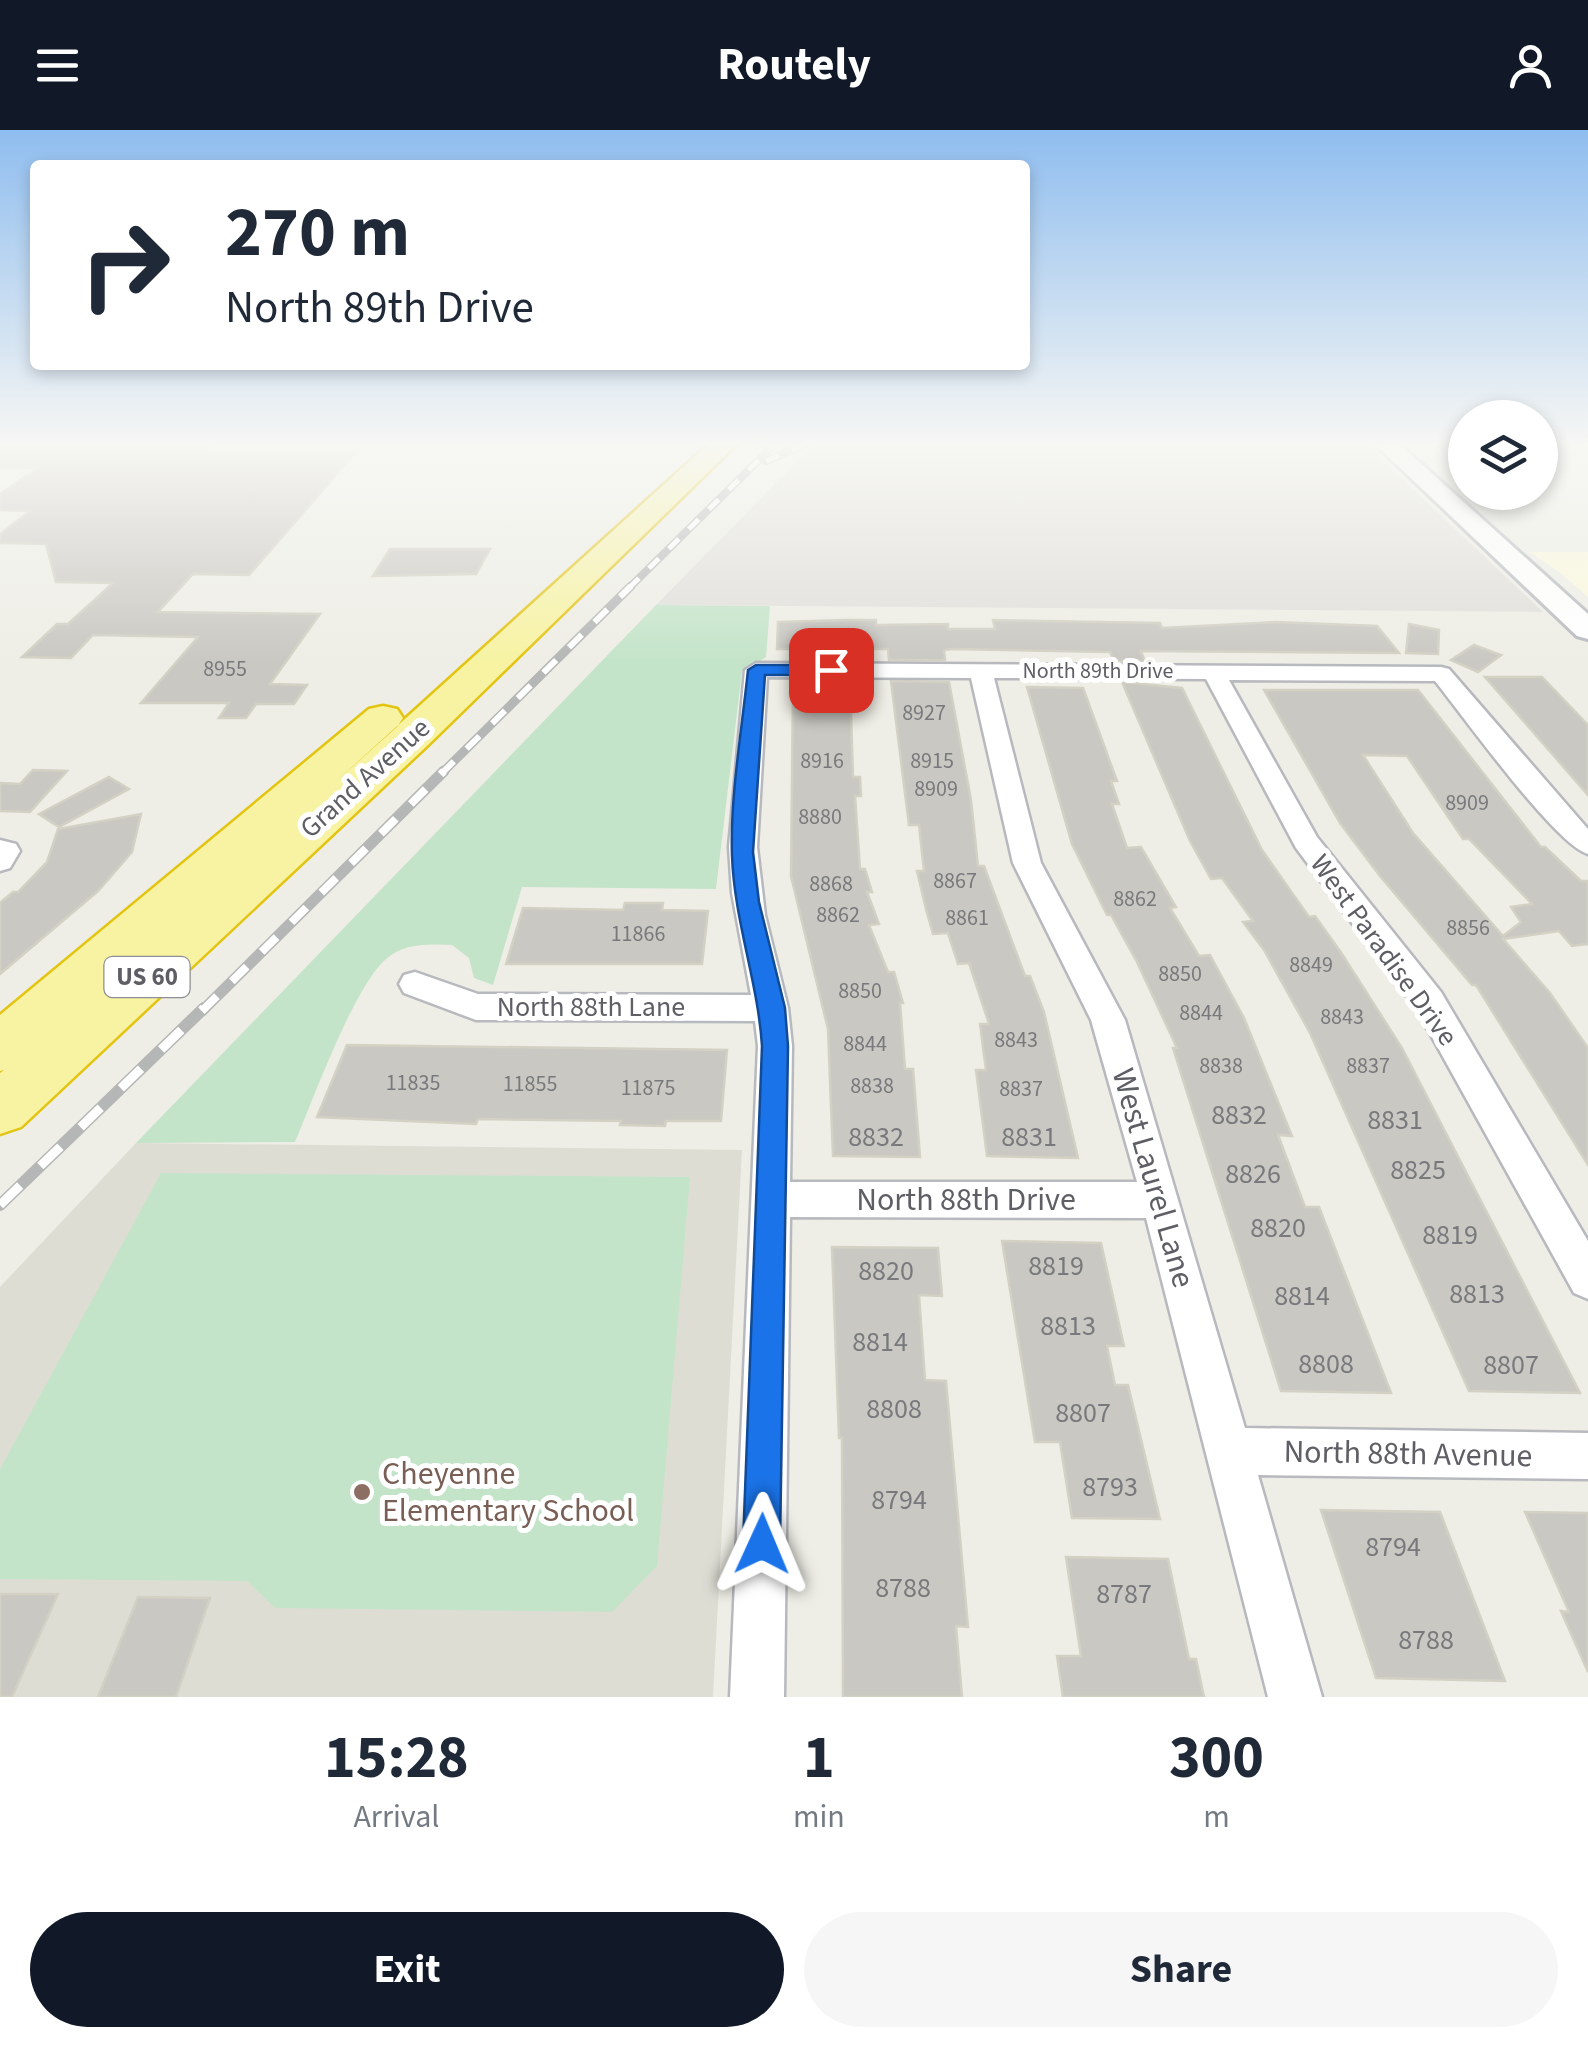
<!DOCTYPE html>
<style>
body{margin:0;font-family:"Source Sans 3",sans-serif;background:#f6f6f7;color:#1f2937;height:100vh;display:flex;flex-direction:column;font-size:38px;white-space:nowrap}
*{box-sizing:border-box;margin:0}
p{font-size:32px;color:#747a83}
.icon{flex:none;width:55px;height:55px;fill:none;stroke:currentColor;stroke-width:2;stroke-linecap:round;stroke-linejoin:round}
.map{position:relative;height:1567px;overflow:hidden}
.details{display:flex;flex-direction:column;background:#fff;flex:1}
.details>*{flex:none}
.top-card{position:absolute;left:30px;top:30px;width:1000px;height:210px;border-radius:10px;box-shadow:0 5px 15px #0003;background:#fff;color:#1f2937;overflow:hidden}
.tools{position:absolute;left:1448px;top:270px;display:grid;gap:20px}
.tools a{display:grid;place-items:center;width:110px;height:110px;border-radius:50%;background:#fff;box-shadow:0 5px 15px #0003;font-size:50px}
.pin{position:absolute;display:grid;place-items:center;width:85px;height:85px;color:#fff;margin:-42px;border-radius:20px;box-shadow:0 5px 15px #0006}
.me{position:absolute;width:110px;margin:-55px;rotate:1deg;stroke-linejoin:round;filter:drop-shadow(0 0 8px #0008)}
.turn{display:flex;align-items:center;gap:35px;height:210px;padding:0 30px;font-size:45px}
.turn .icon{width:130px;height:130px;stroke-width:2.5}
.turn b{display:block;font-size:70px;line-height:85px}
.eta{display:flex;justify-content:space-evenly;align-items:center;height:170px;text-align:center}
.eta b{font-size:60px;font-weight:700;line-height:70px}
.action{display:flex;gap:20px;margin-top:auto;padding:20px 30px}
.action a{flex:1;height:115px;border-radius:60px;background:#111827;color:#fff;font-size:40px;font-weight:700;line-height:115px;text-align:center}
.action a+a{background:#f6f6f7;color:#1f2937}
header{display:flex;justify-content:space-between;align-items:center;height:130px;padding:0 30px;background:#111827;color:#fff;font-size:45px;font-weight:700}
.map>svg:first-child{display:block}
.commercial{fill:#fbf9dd}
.industrial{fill:#e0dfda}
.education{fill:#deddd4}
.green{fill:#c4e4c9}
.building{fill:#cac8c2;stroke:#d3d1c4;stroke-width:2.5;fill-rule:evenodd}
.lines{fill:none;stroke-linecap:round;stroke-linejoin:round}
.minor-casing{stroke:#b8b9be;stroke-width:5}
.secondary-casing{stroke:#b9bac0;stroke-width:6}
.trunk-casing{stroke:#e3c411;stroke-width:5}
.minor{fill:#fff;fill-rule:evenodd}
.secondary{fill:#fff;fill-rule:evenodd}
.trunk{fill:#f7f3a3;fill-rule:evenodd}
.rail-far3-casing{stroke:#b5b6b6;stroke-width:8}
.rail-far2-casing{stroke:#b5b6b6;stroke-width:9}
.rail-far1-casing{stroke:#b5b6b6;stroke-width:11}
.rail-casing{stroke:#b5b6b6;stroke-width:12}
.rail-far3{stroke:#fff;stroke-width:5;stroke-dasharray:14;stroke-linecap:butt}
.rail-far2{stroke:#fff;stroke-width:6;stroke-dasharray:18;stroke-linecap:butt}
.rail-far1{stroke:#fff;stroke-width:8;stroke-dasharray:21;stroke-linecap:butt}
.rail{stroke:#fff;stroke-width:9;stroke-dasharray:28;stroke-linecap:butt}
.route{fill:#1a73e8;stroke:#114b97;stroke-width:2.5}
.education-dot{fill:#8d6e63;stroke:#fff;stroke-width:4}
.labels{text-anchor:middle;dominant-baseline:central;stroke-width:10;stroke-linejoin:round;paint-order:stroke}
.number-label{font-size:22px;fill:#78797c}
.far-street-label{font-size:22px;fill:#5d5f65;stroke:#fff}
.shield{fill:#fff;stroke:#8e8f93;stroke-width:2.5}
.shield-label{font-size:25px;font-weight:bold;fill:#5d5f65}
.street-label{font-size:28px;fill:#5d5f65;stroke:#fff}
.near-number-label{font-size:28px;fill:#78797c}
.near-street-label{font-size:32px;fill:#5d5f65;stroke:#fff}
.near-education-label{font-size:32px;fill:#785e54;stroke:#fff;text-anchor:start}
</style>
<header><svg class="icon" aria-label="menu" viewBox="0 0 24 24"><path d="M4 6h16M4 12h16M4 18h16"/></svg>Routely<svg class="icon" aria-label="person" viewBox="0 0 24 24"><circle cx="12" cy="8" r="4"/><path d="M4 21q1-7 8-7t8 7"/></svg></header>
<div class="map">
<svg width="1588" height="1567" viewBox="0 0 1588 1567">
<rect width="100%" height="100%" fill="#eeeee6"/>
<polygon class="commercial" points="1530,422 1588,422 1588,467 1559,442"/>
<polygon class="industrial" points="816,312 1363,312 1543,482 656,475"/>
<polygon class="education" points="136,1013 742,1020 713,1567 0,1567 0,1157"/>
<g class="green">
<path d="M 656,475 L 770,476 L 766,527 L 742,541 L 716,759 L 522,757 L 493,855 L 474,848 L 469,828 L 452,815 C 429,814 403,813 385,830 C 353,859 313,970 295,1012 L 136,1013 Z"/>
<polygon points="161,1043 690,1047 657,1436 612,1482 275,1478 247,1451 0,1449 0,1339"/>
</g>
<g class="building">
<polygon points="76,312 204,312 200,315 212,315 206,321 356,322 249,445 193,444 158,482 320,484 270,554 307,555 294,574 256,574 246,588 219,588 229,573 141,573 198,507 93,505 71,528 22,527 57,494 68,494 113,453 56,452 46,414 0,413 0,404 30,381 0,380 0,364 38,338 0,338 0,314 71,315"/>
<polygon points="390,419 490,419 476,444 373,446"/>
<polygon points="849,490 876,490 876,495 948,494 948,499 995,499 993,490 1160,493 1162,498 1276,492 1377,496 1399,523 1141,521 1145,532 1114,531 1110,522 952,519 944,520 945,530 889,530 888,519 849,519 849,530 804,530 804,519 777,519 778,492"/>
<polygon points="1409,494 1439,500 1438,524 1406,523"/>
<polygon points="1474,515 1501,525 1478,542 1451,530"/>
<polygon points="1485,547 1542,547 1588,595 1588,665"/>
<polygon points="804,551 850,551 853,647 860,647 861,666 855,666 860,739 865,739 872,762 867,762 879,794 869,795 888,842 894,842 903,873 900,873 905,939 913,939 920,1027 833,1026 828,899 791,746 793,558 803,558"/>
<polygon points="891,551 949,552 971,670 978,736 984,736 1025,846 1030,846 1044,882 1078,1028 987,1026 976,940 986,940 980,894 989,894 969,833 958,834 948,803 933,804 926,779 917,741 924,741 919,695 909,695"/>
<polygon points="1122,552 1182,558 1262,720 1309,787 1315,786 1340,821 1402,918 1580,1263 1469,1261 1310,903 1264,820 1243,792 1253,791 1222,748 1211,749 1190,711"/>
<polygon points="1027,557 1083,558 1117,651 1111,651 1119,674 1112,674 1127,718 1141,717 1176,777 1170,778 1199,826 1210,825 1244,888 1292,1006 1278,1005 1305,1077 1319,1077 1391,1263 1281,1261 1173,918 1177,918 1137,832 1111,785 1107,785 1072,714"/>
<path d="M 1264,560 L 1418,560 L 1541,717 L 1545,717 L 1581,751 L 1588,751 L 1588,814 L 1572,816 L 1559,801 L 1503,809 L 1550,863 L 1588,918 L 1588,1035 L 1476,855 L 1472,855 L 1380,746 L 1340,693 ZM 1363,625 L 1407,626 L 1463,709 L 1469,709 L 1532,774 L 1511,777 L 1521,792 L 1503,806 L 1413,703 Z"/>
<polygon points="33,640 67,641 30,682 0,681 0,653 20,654"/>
<polygon points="109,647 129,659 59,697 39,684"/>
<polygon points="141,684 132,722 98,761 0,844 0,773 13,762 18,762 47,732 58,699"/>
<polygon points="625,773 663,773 662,780 708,781 702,834 506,834 523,778 623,780"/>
<polygon points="347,915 727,920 721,991 666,991 665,996 620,995 621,991 478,989 476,994 317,987"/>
<polygon points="1002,1111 1101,1113 1124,1216 1107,1216 1115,1255 1128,1255 1160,1389 1072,1388 1060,1312 1035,1312"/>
<polygon points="832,1117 938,1118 942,1166 919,1165 925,1250 946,1251 968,1497 956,1496 962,1567 843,1567 842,1308 839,1308"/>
<polygon points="1321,1380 1440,1382 1505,1551 1376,1548"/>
<polygon points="1525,1382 1588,1383 1588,1542 1561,1481 1569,1482"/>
<polygon points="1066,1427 1168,1429 1189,1529 1196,1529 1204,1567 1063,1567 1057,1526 1081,1526"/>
<polygon points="0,1464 58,1464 12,1567 0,1567"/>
<polygon points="138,1467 210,1468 176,1567 98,1567"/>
</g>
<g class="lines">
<defs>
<g id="minor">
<path d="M 756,533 L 1441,537 L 1449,539 L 1588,699 L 1588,724 C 1556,716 1461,583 1435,551 L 1229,550 L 1317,707 L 1441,862 L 1588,1111 L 1588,1169 L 1574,1163 L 1417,880 L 1296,718 L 1206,549 L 994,548 L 1041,733 L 1125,890 L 1245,1298 L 1588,1303 L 1588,1349 L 1258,1345 L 1322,1567 L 1268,1567 L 1146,1088 L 790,1087 L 784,1567 L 730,1567 L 758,916 L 755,891 L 476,890 L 404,863 L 399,854 L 404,845 L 415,842 L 478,864 L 751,865 L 732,763 L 729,717 L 745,540 ZM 767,547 L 971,548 L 1013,733 L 1091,890 L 1137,1052 L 790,1052 L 792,916 L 788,878 L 765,785 L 757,717 Z"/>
<polygon points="0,710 16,714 20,721 10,738 0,741"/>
</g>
<polygon id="secondary" points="1373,312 1397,312 1588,484 1588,509 1577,506"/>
<polygon id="trunk" points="711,312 739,312 428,615 21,997 0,1004 0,943 4,940 0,941 0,885 369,579 383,576 397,579 403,588 397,597 332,655"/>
</defs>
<use href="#minor" class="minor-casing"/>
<use href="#secondary" class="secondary-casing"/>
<use href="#trunk" class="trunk-casing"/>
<use href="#minor" class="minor"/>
<use href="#secondary" class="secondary"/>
<use href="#trunk" class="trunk"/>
<defs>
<g id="rail-far3">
<polyline points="766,331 810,312"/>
<polyline points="629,458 777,312"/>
</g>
<polyline id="rail-far2" points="441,644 631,456"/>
<polyline id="rail-far1" points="202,881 444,641"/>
<polyline id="rail" points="0,1075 204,878"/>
</defs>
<use href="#rail-far3" class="rail-far3-casing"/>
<use href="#rail-far2" class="rail-far2-casing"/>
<use href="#rail-far1" class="rail-far1-casing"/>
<use href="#rail" class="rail-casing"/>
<use href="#rail-far3" class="rail-far3"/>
<use href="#rail-far2" class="rail-far2"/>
<use href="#rail-far1" class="rail-far1"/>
<use href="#rail" class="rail"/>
</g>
<linearGradient id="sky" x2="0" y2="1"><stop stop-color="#8fbdef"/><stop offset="0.59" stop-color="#f7f7f4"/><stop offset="1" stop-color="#f7f7f4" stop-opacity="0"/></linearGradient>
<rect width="1588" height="531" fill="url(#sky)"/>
<path class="route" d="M 756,535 L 831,535 L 840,540 L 831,545 L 765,545 L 753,722 L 759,772 L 785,878 L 788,916 L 780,1414 L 775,1427 L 762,1432 L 748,1427 L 743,1414 L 762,916 C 758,852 734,790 732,725 C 730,667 742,599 748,540 Z"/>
<circle class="education-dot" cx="362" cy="1362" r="10"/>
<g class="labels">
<g class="number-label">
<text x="225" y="539">8955</text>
<text x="924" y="583">8927</text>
<text x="822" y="631">8916</text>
<text x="932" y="631">8915</text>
<text x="936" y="659">8909</text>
<text x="1467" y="673">8909</text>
<text x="820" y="687">8880</text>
<text x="955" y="751">8867</text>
<text x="831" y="754">8868</text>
<text x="1135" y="769">8862</text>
<text x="838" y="785">8862</text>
<text x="967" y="788">8861</text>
<text x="1468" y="798">8856</text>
<text x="638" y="804">11866</text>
<text x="1311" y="835">8849</text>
<text x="1180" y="844">8850</text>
<text x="860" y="861">8850</text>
<text x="1201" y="883">8844</text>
<text x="1342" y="887">8843</text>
<text x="1016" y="910">8843</text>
<text x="865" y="914">8844</text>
<text x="1221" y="936">8838</text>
<text x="1368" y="936">8837</text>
<text x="413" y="953">11835</text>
<text x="530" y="954">11855</text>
<text x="872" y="956">8838</text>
<text x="648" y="958">11875</text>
<text x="1021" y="959">8837</text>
</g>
<g class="far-street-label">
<text x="1098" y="541">North 89th Drive</text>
</g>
<rect class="shield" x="104.5" y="827" width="85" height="40" rx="8"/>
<g class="shield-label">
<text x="147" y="847">US 60</text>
</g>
<g class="street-label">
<text transform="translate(365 648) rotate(-42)">Grand Avenue</text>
<text transform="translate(1384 820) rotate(54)">West Paradise Drive</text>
<text x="591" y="877">North 88th Lane</text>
</g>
<g class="near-number-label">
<text x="1239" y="985">8832</text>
<text x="1395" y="990">8831</text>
<text x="876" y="1007">8832</text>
<text x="1029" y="1007">8831</text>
<text x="1418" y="1040">8825</text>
<text x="1253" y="1044">8826</text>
<text x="1278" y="1098">8820</text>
<text x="1450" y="1105">8819</text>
<text x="1056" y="1136">8819</text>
<text x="886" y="1141">8820</text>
<text x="1477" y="1164">8813</text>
<text x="1302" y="1166">8814</text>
<text x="1068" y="1196">8813</text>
<text x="880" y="1212">8814</text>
<text x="1326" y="1234">8808</text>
<text x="1511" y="1235">8807</text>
<text x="894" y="1279">8808</text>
<text x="1083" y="1283">8807</text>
<text x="1110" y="1357">8793</text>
<text x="899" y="1370">8794</text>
<text x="1393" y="1417">8794</text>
<text x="903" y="1458">8788</text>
<text x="1124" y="1464">8787</text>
<text x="1426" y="1510">8788</text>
</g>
<g class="near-street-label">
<text transform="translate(1153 1048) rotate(74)">West Laurel Lane</text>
<text x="966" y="1070">North 88th Drive</text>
<text transform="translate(1408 1324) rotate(1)">North 88th Avenue</text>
</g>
<g class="near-education-label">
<text x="382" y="1344">Cheyenne<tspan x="382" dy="37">Elementary School</tspan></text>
</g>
</g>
</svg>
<div class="tools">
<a><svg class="icon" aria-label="layers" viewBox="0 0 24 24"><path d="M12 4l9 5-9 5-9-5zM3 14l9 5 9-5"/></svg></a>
</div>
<div class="pin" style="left:831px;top:540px;background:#d93025"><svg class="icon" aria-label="arrive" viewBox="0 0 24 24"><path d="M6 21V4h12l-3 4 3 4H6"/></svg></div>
<svg class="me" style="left:762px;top:1414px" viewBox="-20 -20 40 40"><path d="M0-17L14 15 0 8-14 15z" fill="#1a73e8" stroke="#fff" stroke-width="4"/></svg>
<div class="top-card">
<div class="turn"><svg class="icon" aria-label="right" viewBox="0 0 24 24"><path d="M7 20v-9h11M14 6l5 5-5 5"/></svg><div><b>270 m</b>North 89th Drive</div></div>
</div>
</div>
<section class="details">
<div class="eta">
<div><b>15:28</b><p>Arrival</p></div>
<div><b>1</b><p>min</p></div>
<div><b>300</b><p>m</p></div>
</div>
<div class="action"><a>Exit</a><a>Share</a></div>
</section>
